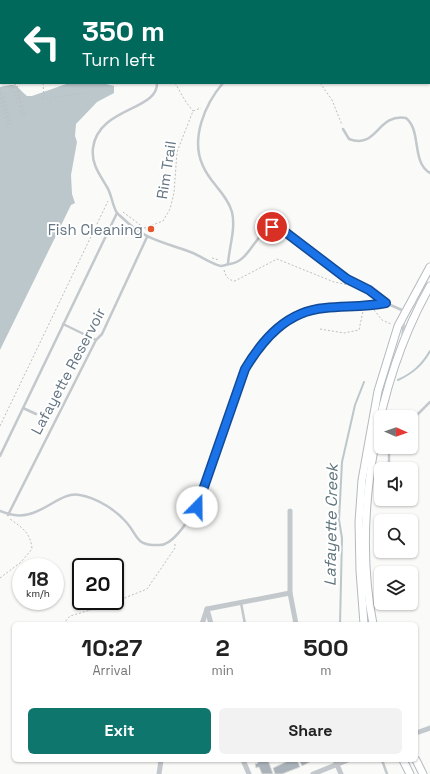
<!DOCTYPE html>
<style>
body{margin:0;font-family:"Space Grotesk",sans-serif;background:#f2f2f2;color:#222;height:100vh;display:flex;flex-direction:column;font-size:15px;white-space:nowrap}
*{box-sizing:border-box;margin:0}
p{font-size:13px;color:#767676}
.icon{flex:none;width:22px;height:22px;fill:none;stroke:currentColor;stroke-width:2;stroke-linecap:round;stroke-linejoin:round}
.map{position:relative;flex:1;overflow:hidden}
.sheet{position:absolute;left:12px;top:622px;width:406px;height:140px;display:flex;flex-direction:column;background:#fff;border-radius:6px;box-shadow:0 1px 3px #0004}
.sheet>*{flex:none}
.top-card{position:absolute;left:0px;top:0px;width:430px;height:84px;box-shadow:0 1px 3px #0004;background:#00695c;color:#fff;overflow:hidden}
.needle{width:26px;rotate:92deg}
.controls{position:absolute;left:374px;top:410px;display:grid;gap:8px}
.controls a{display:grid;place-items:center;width:44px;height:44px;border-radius:6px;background:#fff;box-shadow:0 1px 3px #0004;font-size:20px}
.speed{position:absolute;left:12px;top:558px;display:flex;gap:8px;font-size:20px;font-weight:700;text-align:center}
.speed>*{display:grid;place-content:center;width:52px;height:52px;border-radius:50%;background:#fff;box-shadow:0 1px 3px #0004;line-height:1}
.speed small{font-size:10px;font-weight:400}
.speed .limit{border:2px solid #111;border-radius:6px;background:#fff;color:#111}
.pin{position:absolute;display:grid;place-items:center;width:34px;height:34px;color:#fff;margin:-17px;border:2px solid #fff;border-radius:50%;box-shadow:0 1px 4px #0007}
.me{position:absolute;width:44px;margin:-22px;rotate:22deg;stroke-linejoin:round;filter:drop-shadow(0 0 3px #0008)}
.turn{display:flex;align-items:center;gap:14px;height:84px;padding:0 16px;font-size:18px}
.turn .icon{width:52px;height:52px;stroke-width:2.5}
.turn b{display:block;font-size:28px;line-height:34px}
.eta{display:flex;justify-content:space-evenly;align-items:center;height:68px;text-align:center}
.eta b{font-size:24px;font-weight:700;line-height:28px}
.cta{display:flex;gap:8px;margin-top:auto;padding:8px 16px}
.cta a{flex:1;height:46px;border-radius:6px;background:#0f766e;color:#fff;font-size:16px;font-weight:700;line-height:46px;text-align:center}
.cta a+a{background:#f2f2f2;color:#222}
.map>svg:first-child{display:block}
.water{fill:#bbc7cb}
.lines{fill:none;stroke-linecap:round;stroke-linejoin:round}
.stream{stroke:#bbc7cb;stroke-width:2}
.building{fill:#aab3b9;stroke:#dcdcda}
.secondary-casing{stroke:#b3babf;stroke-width:9}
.path{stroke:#bbbfc2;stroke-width:1;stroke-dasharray:2 2;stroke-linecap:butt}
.service{stroke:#c3c8cc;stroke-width:2.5}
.minor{stroke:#c3c8cc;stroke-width:5}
.secondary{stroke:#fff;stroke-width:7}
.route-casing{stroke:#114b97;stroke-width:10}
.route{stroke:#1a73e8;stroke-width:7}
.poi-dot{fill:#e4572e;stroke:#fff;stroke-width:1.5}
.labels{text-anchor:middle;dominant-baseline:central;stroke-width:4;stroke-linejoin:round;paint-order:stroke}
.street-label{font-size:15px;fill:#657683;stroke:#fff}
.poi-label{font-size:15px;fill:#657683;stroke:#fff;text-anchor:end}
.water-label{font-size:16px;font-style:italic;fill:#60757c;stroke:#fff}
</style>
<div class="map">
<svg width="430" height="774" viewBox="0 0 430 774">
<rect width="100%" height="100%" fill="#fafaf8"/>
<path class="water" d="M 69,83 L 102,83 L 114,86 L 114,93 L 97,102 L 76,124 L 75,136 L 77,142 L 71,175 L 72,194 L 75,203 L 71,205 L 0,350 L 0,87 C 21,83 13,85 27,96 L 32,96 Z"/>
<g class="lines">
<g class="stream">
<path d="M 398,380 C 413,373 422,365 430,351"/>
<polyline points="340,624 342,538 339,520 342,462 355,405 364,382"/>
</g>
</g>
<g class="building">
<polygon points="257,760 268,760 273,774 262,774 259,767 256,768 255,764 258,763"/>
<polygon points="288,760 297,760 300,767 282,774 275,774 273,768 288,761"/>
<polygon points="299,760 309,760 310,762 302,766"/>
</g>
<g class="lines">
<defs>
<g id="secondary">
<polyline points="364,624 360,571 359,522 362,480 378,391 398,326 430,267"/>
<path d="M 373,624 C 352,517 377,380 430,286"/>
<polyline points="403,760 410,774"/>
<polyline points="416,760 423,774"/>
</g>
</defs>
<use href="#secondary" class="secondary-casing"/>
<g class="path">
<polyline points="292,1 292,0"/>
<polyline points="0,71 1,71"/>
<polyline points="15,83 23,114"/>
<polyline points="43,83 44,98"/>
<polyline points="175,83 186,102 193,111"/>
<polyline points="320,83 332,100 342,125"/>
<polyline points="0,88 9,124"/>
<polyline points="12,88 20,86"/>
<polyline points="13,92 21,90"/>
<polyline points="0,95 5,94"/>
<polyline points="14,96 22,93"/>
<polyline points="0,99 6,97"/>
<polyline points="15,99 23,97"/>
<polyline points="42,99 85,93"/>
<polyline points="0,103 7,101"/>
<polyline points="16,103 24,101"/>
<polyline points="1,107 8,105"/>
<polyline points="18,107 25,105"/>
<polyline points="2,110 9,109"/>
<polyline points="19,111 26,109"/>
<polyline points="3,114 10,112"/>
<polyline points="20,115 27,113"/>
<polyline points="4,118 11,116"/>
<polyline points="5,122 12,120"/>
<polyline points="6,125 13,124"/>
<polyline points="123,212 147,230"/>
<polyline points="144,228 163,221 170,209 174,193 177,152 193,111 201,108"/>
<polyline points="212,258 219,260"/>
<path d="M 224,270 C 226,277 228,280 235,281 L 277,259 L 334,282 L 349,285"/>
<polyline points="374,310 382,320 391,324"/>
<polyline points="320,329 344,333 359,330 363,311"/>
<polyline points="0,426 108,201"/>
<path d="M 0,578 L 21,562 L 32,549 C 31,534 23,528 10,519"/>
<polyline points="63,624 70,616 107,605 147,589 175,548 175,543"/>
</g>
<g class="service">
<polyline points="0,3 1,4"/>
<path d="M 157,83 C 158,111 98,107 93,148 C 91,164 100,175 107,187 C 112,195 112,205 117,213 C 120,216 125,220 128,223 C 150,242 168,243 193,253 C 202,257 212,264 221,266 C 224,266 227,264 230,264 C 253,261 255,225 280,228 L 347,279 L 369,290 L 386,303 L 404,311"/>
<path d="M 223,83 C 205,104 190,139 203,166 C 210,183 227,194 232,212 C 236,229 229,247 228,264"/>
<path d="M 343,129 L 349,139 C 377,150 377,113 406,118 C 422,131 411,162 430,173"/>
<polyline points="413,304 422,297"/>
<polyline points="63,324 96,340"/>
<polyline points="402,340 404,321"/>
<polyline points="23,408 36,414"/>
<polyline points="411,421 430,402"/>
<polyline points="0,456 117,213"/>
<polyline points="389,466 389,454 393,447"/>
<path d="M 0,511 C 38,528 55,490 80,495 C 97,498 116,510 127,523 C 139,537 135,546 160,545 C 174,545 190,517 197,507 L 245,369 C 263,339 287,311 325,307 C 346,306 365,307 386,303"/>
<polyline points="8,515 96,340 102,334 147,237"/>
<polyline points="241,603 245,624"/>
<polyline points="382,760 387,774"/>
</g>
<g class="minor">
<polyline points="290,511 290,593 296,624"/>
<polyline points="207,609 211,624"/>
<polyline points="202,624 207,609 290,593"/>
<polyline points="416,733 430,728"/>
<polyline points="243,760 249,774"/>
<polyline points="335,760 341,774"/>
<polyline points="159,774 161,760"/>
<polyline points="313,774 348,760"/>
</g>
<use href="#secondary" class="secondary"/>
</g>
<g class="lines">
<defs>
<path id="route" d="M 197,507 L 245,369 C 263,339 287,311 325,308 C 346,306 365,307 386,303 L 369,290 L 347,279 L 280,228 L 272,227"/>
</defs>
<use href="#route" class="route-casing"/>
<use href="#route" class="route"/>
</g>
<circle class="poi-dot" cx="151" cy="229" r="4"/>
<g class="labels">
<g class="street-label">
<text transform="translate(166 170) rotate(-81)">Rim Trail</text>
<text transform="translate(68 371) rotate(-62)">Lafayette Reservoir</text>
</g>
<g class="poi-label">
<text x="143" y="229">Fish Cleaning</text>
</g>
<g class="water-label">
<text transform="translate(331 525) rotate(-89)">Lafayette Creek</text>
</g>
</g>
</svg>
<div class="controls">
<a><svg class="needle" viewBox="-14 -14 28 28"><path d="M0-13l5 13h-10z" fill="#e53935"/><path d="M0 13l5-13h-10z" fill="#767676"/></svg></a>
<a><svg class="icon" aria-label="sound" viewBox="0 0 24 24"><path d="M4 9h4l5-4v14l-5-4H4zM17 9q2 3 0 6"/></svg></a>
<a><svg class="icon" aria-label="search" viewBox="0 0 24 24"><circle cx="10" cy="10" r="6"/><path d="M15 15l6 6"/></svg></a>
<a><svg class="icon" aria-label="layers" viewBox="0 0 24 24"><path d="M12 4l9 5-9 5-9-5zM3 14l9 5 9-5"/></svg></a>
</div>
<div class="speed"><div>18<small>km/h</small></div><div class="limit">20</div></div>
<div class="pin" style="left:272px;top:227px;background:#d93025"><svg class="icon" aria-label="arrive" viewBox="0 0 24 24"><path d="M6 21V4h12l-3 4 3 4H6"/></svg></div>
<svg class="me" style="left:197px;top:507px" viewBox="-20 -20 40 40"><circle r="19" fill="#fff"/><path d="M0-13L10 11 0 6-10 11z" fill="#1a73e8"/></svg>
<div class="top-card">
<div class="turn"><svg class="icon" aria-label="left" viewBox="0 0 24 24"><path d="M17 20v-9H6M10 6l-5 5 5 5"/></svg><div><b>350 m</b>Turn left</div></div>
</div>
<section class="sheet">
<div class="eta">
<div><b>10:27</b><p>Arrival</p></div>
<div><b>2</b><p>min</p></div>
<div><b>500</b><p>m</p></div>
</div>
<div class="cta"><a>Exit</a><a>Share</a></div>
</section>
</div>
